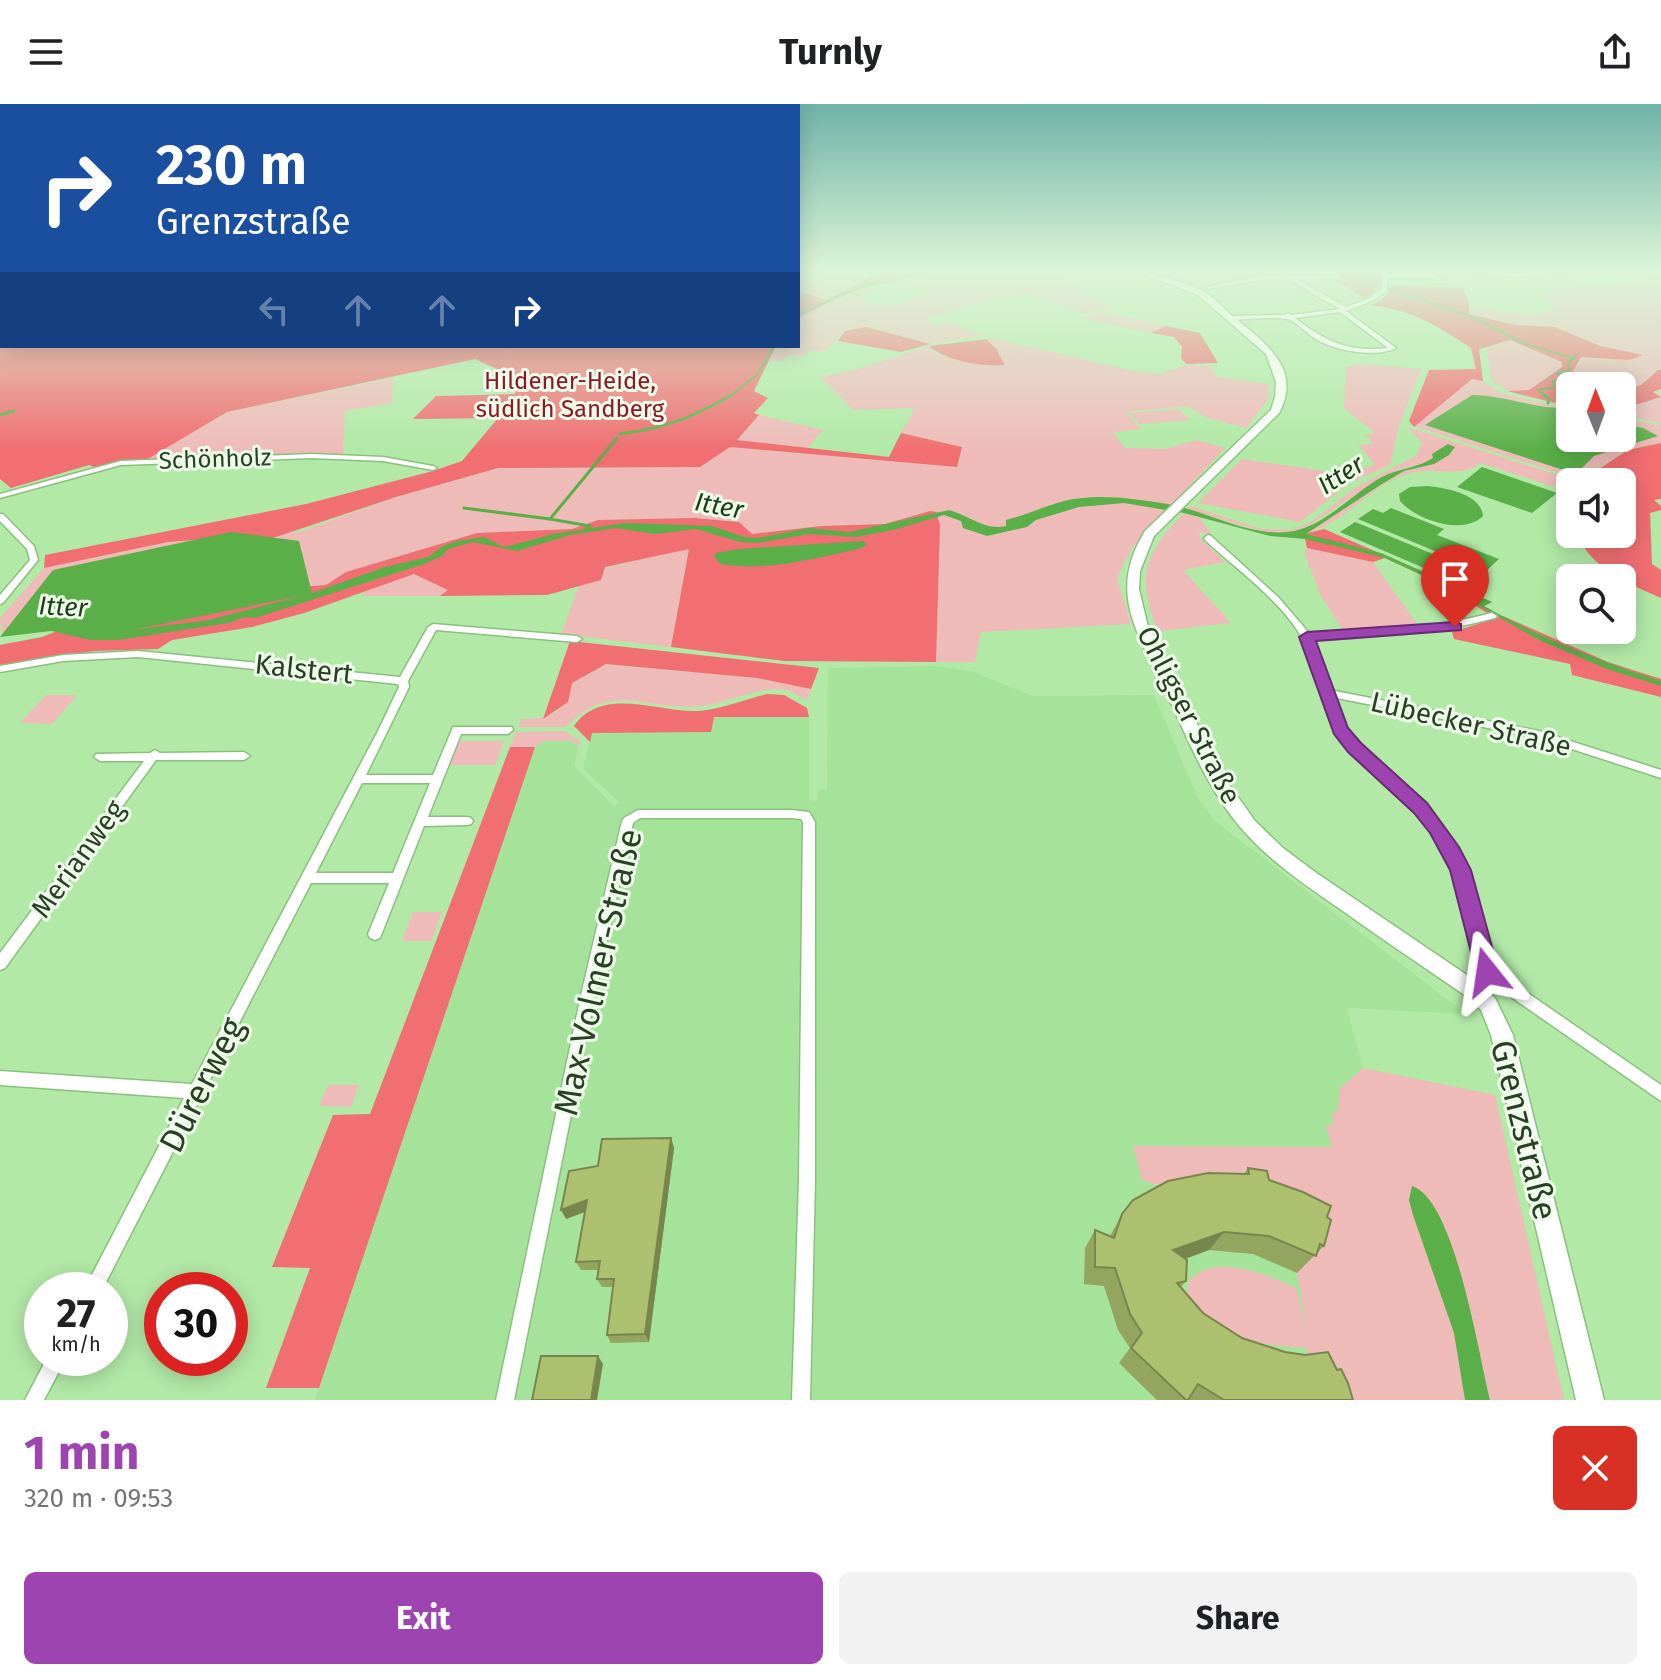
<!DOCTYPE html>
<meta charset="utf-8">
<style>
body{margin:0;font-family:"Fira Sans",sans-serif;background:#f2f2f2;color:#202124;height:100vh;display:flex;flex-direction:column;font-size:30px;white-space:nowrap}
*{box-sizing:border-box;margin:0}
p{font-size:26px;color:#757577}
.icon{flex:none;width:44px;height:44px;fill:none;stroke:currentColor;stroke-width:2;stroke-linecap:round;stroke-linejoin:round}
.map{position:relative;height:1296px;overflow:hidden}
.sheet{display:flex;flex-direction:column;background:#fff;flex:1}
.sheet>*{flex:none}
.banner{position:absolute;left:0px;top:0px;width:800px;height:244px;box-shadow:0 4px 20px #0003;background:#1a4fa0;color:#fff;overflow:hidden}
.needle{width:52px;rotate:359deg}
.controls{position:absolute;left:1556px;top:268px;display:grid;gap:16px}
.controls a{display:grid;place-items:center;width:80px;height:80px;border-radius:12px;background:#fff;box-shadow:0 4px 20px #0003;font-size:40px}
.speed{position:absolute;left:24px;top:1168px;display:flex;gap:16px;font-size:40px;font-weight:700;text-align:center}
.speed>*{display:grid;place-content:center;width:104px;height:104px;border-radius:50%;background:#fff;box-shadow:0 4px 20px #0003;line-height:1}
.speed small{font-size:20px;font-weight:400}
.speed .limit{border:12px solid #d22;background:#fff;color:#111}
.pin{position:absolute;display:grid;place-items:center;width:68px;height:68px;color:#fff;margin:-82px -34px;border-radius:50% 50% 50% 0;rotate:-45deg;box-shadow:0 0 8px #0007}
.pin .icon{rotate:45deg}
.me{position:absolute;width:88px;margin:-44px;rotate:345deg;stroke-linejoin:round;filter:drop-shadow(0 0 6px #0008)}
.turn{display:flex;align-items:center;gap:28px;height:168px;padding:0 24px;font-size:36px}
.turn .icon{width:104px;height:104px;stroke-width:2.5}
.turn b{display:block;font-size:56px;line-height:68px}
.lanes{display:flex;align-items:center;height:76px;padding:0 24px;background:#0003;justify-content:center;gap:40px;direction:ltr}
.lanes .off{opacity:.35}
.round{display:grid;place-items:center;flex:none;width:84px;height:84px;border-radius:12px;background:#f2f2f2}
.overview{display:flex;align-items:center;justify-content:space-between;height:136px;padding:0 24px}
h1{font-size:48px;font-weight:700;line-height:60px;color:#9e44b0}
.cta{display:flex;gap:16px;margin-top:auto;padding:16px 24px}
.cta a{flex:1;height:92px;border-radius:12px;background:#9e44b0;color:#fff;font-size:32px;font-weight:700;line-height:92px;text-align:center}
.cta a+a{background:#f2f2f2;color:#202124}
header{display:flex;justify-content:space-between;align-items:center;height:104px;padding:0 24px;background:#fff;font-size:36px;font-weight:700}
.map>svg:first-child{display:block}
.built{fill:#a6e39a}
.green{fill:#efbbb9}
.forest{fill:#f16e72}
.water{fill:#5aaf49;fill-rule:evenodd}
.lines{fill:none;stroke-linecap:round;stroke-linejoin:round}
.stream-far1{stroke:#5aaf49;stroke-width:2}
.stream{stroke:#5aaf49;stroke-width:3}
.street-casing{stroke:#8ac07f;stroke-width:3}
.secondary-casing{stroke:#8ac07f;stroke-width:3}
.street{fill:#fff;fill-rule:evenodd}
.secondary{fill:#fff;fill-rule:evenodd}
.wall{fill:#94a560}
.shaded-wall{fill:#78864e}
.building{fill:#acc070;stroke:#78864e;stroke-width:2}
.route{fill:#9e44b0;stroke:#672c72;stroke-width:2}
.labels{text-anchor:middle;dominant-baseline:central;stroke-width:6;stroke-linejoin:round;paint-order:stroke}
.far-park-label{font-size:24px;fill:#8f1727;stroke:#eefeea}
.far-street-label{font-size:24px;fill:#2a4025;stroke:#eefeea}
.far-water-label{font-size:26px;font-style:italic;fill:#1c3e15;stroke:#eefeea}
.street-label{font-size:28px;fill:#2a4025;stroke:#eefeea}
.near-street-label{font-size:34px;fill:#2a4025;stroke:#eefeea}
</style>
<header><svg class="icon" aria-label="menu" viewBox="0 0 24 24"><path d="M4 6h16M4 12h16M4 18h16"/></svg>Turnly<svg class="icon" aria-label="share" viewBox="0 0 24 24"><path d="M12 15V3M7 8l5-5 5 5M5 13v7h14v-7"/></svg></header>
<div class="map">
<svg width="1661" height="1296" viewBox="0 0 1661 1296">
<rect width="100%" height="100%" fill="#b2e9a7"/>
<polygon class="built" points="937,562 971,567 1033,592 1154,591 1198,694 1215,717 1466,910 1347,904 1363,964 1495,991 1564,1296 315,1296 535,643 543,637 572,637 578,643 574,662 614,702 619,698 583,665 592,629 710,628 713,613 809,613 809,696 817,697 818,686 827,685 828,564"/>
<g class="green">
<polygon points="798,166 901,166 872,172 798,208"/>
<path d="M 944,166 L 1048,166 L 1111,204 L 1083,210 L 1027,189 L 971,201 L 924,216 L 938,222 L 948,218 L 982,231 L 930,240 L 866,223 L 845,227 L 825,248 L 809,246 L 805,252 L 789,251 L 781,258 L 769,256 L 776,242 L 798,242 L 798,214 C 824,199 847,188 877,183 L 860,197 L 893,203 L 928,188 L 896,179 Z"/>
<polygon points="1661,174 1661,266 1641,281 1622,288 1622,282 1570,282 1570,303 1555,299 1581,253 1629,256 1641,251 1600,242 1555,223 1515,221 1469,210 1468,202 1530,211 1557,205 1535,188"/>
<polygon points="1105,208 1166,222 1151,229 1079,214"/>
<polygon points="992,234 1134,267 1158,270 1187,261 1211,262 1217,273 1269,280 1269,294 1246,324 1208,314 1187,302 1126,308 1141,325 1113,328 1125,344 1165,345 1196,336 1225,344 1133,442 1117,474 1131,520 981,528 975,558 936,558 940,421 931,407 885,420 821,422 752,430 739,418 695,414 598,416 572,425 477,429 346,468 326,481 138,495 2,529 0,514 44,464 168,438 299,428 396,393 498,364 700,363 730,343 957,363 962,343 901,329 915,304 853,306 820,273 855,266 929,242 938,250 992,262 996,245 986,235"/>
<polygon points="1510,236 1562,258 1564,260 1529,286 1507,287 1492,276 1486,245"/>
<polygon points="1362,260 1421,265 1399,322 1390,361 1351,378 1300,418 1198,399 1242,355 1351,371 1375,360 1358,341 1373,340 1366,331 1375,329 1344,304 1346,263"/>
<polygon points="393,274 392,299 345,307 343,351 146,356 227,308"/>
<polygon points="1472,275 1483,277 1501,289 1570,306 1570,334 1622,334 1622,315 1661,321 1661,339 1628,346 1581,376 1414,322"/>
<polygon points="1661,290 1661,319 1622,312 1622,305 1660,293"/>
<polygon points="1178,305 1190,316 1139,320 1129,309"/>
<polygon points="759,311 823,326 807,344 736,336"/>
<path d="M 1407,323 L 1577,377 L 1570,378 L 1567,387 L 1480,359 C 1460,376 1430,361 1407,370 C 1369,383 1344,420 1304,430 L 1404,367 L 1443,354 L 1448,351 L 1448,341 L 1427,358 L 1400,365 L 1379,375 L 1310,421 L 1294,427 L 1269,429 L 1187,406 L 1190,402 L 1262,425 L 1292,426 L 1312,417 L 1356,383 L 1416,352 L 1422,339 Z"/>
<path d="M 1184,409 L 1200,414 L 1212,431 L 1199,428 L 1200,434 L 1225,458 L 1183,466 L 1231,519 L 1158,527 C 1136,472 1143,452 1184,409 Z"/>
<polygon points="689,444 671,543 561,530 579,482 601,476 605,464"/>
<polygon points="1307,444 1373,458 1419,523 1344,528 1321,492 1304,448"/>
<polygon points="415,469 449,486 440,492 362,492 367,486"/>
<path d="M 606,560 L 757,574 L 811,585 L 807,596 L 788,586 L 774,585 C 749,587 726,599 701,602 C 649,608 610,575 566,623 L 518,623 L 521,615 C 551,615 564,610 572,579 Z"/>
<polygon points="46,591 77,591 52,620 20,619"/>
<polygon points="565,627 581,638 578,643 572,637 543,637 535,643 510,643 516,628"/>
<polygon points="453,637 504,637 495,661 443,661"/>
<polygon points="413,808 442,808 431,837 402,837"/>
<path d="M 1363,964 L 1495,991 L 1564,1296 L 1323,1296 L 1308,1263 L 1307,1244 C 1260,1242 1217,1233 1187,1194 L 1188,1178 C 1213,1147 1267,1171 1296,1184 L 1307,1224 L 1297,1169 L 1301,1158 L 1166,1084 L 1142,1076 L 1133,1042 L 1332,1043 L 1326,1022 L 1333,1021 L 1332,1008 L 1338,1007 L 1340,984 Z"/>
<polygon points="328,981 359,981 351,1003 319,1002"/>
</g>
<g class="forest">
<polygon points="0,166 2,242 776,242 754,287 768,294 754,309 759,311 737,336 889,353 901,329 962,343 957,363 730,343 700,363 498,364 396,393 237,446 221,434 168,438 44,464 45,451 306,400 433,367 462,357 498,314 413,315 436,292 515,290 518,275 475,255 227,308 146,356 94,363 89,361 11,384 0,375"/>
<polygon points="901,166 944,166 851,187 798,214 798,187 826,196 872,172"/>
<polygon points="1338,166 1375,166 1382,177 1367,196 1330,173 1340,173"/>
<path d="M 1393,181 L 1462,184 L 1469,197 L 1469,210 L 1515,221 L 1555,223 L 1600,242 L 1643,251 L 1629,256 L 1581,253 L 1555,299 L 1507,287 L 1529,286 L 1562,263 L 1562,258 L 1510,236 L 1479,245 L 1483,277 L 1472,275 L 1414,323 L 1409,317 L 1429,266 L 1476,265 L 1471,244 C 1432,219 1417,208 1371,201 L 1382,196 Z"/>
<polygon points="1166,222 1200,229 1218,259 1187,260 1181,255 1182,243 1174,233 1151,229"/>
<polygon points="866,223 930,240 901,248 838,237 845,227"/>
<path d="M 986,235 L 996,245 L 1005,261 C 983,263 946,257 929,242 Z"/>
<polygon points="1658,266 1661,266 1661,285 1653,288 1661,293 1622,305 1622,288 1641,281"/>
<path d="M 1661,339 L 1661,395 L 1654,396 L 1661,402 L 1661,406 L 1650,409 L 1652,460 L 1661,466 L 1661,494 C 1634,482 1585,462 1579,430 L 1622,430 L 1622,378 L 1579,378 L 1628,346 Z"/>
<polygon points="930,407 936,408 940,421 936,558 785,557 671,543 689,445 605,463 601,476 547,491 440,492 448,486 414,470 304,509 252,523 172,536 158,545 94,547 0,561 0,541 42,533 138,495 326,481 346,468 477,429 572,425 598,416 695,414 739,418 752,430 821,422 885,420"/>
<polygon points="1324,425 1492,498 1484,502 1493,507 1487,509 1441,480 1385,454 1373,458 1307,444 1304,430"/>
<polygon points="1503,512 1608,558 1661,575 1661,593 1572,571 1570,560 1454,535 1452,528"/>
<polygon points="570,537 819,564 811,585 757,574 606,560 572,579 568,598 543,615"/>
<path d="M 767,590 L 784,591 L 807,604 L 809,613 L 714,613 L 711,628 L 592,629 L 590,638 L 574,622 C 603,581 659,609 699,607 C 722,605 744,596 767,590 Z"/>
<polygon points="510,643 535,643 319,1284 266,1284 310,1164 272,1163 333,1011 370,1010"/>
</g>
<g class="water">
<path d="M 1472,291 C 1505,291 1537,306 1570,304 L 1567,308 L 1570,309 L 1570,334 L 1622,334 L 1622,320 L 1643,324 L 1658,332 L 1594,352 L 1576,370 L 1425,321 Z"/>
<path d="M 1448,340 L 1455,343 L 1449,351 L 1434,360 L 1404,367 L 1382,380 L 1306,430 L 1381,449 L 1492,498 L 1484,502 C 1541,534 1599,557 1661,577 L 1661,582 L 1607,565 L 1537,535 L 1441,480 L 1385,454 L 1356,447 L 1305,435 L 1270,432 L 1184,409 L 1124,399 L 1079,403 L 1036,416 L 1027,423 L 987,432 L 963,424 L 961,417 L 944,411 L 893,426 L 855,433 L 810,430 L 758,439 L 740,438 L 696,425 L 655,430 L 616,424 L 570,431 L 517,447 L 473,438 L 448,445 L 442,452 L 424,460 L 255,514 L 245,513 L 228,519 L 118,536 L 91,536 L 51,527 L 0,533 L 53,466 L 231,428 L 299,437 L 312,489 L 385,463 L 428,453 L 443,442 L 457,437 L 484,433 L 502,442 L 509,442 L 553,430 L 625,419 L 712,422 L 744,433 L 757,434 L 809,424 L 849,428 L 949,406 C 968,411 985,427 1006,422 L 1006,416 C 1026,411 1045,402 1064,397 C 1099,389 1133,395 1168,400 C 1207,407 1247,432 1287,428 C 1323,425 1352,389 1382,373 C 1399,364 1418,364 1433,354 L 1432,350 ZM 305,491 L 209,516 L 132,526 Z"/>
<polygon points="1482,363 1557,389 1532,409 1457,383"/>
<path d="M 1428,382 C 1446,384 1481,390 1483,412 C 1463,432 1416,416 1400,397 L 1399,390 L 1410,383 Z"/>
<polygon points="1391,404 1444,425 1437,431 1499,455 1485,468 1358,415 1373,405 1383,409"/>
<polygon points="1355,418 1365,422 1474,467 1459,479 1340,428"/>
<path d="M 864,437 L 866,441 L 862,444 C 817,454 767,468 720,460 L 714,452 L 716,449 L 738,445 Z"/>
<path d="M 1412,1082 C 1455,1095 1479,1253 1490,1296 L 1465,1296 L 1454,1229 L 1413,1111 L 1409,1096 Z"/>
</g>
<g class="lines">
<g class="stream-far1">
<polyline points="1346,166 1366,177"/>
<polyline points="1370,179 1468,211 1523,239 1575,255"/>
<polyline points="864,182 887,176 876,172 876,169 893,166"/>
<polyline points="798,210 861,183"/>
<polyline points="730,292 757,271 774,242"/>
<polyline points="1545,292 1538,286 1556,283 1552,277 1563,275 1557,270 1569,266 1568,260 1576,251"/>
</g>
<g class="stream">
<polyline points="1543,290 1549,295 1548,299"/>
<polyline points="0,311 14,307"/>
<path d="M 620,330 C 663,325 696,312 733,290"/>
<polyline points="464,404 550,415"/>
<polyline points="585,427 590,422 550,415 617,334"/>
</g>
<defs>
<g id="street">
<path d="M 1377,166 L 1382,166 L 1385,170 L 1433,170 L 1446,166 L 1454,166 L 1434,174 L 1388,174 L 1386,187 L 1372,197 L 1346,207 L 1396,244 C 1375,254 1335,247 1316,235 C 1307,230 1299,220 1290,216 C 1283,212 1244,215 1233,216 L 1230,214 L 1233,212 L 1285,211 L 1288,209 L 1291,211 L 1340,205 L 1288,175 L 1260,176 L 1208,185 L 1205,183 L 1260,172 L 1338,171 L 1340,174 L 1296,175 L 1346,203 L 1368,195 L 1381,185 L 1383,175 ZM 1340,208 L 1388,244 C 1350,249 1324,237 1295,214 Z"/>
<polygon points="1460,166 1514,169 1581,166 1514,173"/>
<polygon points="312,350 383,353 433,362 437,364 433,366 383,357 312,354 121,361 0,394 0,390 121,357"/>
<polygon points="0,410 3,410 34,442 38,456 3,499 0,500 0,491 30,456 27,445 0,417"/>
<path d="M 1208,431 L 1211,432 L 1278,493 L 1310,530 C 1372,527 1432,525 1492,509 L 1497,512 L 1495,514 C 1435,530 1375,533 1313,536 L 1322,557 L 1330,586 L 1539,627 L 1661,666 L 1661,674 L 1538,634 L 1332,593 L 1342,619 L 1355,637 L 1422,698 L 1437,716 L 1449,735 L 1469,779 L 1493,865 L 1661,981 L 1661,997 L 1488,877 L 1478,890 L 1473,892 L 1468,890 L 1466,886 L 1480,867 C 1466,810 1455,749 1414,704 C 1391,679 1359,662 1339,633 C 1319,603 1319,567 1303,536 C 1285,500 1235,464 1205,436 L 1204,434 Z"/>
<path d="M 433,520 L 577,532 L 582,535 L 577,538 L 436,526 L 408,577 L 409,583 L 366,671 L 433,671 L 453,623 L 512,623 L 513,626 L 508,630 L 461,630 L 428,713 L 467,713 L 471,714 L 473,717 L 471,720 L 467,721 L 424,722 L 380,834 L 375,836 L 370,834 L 368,830 L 389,779 L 311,779 L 102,1186 L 84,1186 L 184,994 L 0,981 L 0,967 L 192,980 L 378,627 L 399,583 L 398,580 L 138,553 L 63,557 L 0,568 L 0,562 L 63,551 L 138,547 L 400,573 L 428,523 ZM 362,679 L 430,679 L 393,769 L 316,769 Z"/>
<polygon points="155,646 160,649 244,648 250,652 244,656 156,656 5,864 0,866 0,849 144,657 100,657 94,653 96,650 150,649"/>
<polygon points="638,706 791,706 809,708 815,718 815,1076 810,1296 792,1296 799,1076 803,718 801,715 791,714 640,714 633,719 595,891 514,1296 496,1296 581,891 622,717 624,714"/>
<polygon points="47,1254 66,1254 44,1296 25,1296"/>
</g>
<path id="secondary" d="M 1132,166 L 1143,166 C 1162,173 1183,178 1201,186 C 1213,192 1224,205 1235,214 C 1265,239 1303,265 1279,309 L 1154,432 L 1140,467 L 1139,485 L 1147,519 L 1223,672 L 1255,717 L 1283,744 L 1315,768 L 1480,880 L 1495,894 L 1513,931 L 1604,1296 L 1576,1296 L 1491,931 L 1481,906 L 1466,892 C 1424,863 1382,835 1340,805 C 1301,778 1259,750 1230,710 C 1200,670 1182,621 1160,575 C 1133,522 1110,484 1145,427 L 1271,306 L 1275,293 L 1276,278 L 1266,250 L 1198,191 Z"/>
</defs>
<use href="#street" class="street-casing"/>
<use href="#secondary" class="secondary-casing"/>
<use href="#street" class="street"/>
<use href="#secondary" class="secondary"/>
</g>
<g class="wall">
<polygon points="671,1034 674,1044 649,1238 611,1239 607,1231 613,1183 602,1183 597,1175 599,1166 581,1166 576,1158 585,1108 566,1115 598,1062"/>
<polygon points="1248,1064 1327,1113 1324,1142 1297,1169 1253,1150 1209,1146 1185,1155 1186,1177 1181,1183 1203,1209 1242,1234 1337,1266 1353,1296 1157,1296 1119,1259 1130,1244 1118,1226 1104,1182 1084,1180 1085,1144 1095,1126 1110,1132 1122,1110 1244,1070"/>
</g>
<g class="shaded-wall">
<polygon points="671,1034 674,1044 649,1238 645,1230"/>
<polygon points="587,1096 592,1105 566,1115 561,1106"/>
<polygon points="1224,1128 1209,1146 1160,1164 1173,1146"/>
<polygon points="598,1252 603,1260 597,1296 591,1296"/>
</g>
<g class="building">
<polygon points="671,1034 645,1230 607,1231 614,1175 597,1175 600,1157 576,1158 587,1096 561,1106 569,1067 598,1062 602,1035"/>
<polygon points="1248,1064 1267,1067 1269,1076 1303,1088 1331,1102 1327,1113 1331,1116 1324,1142 1320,1140 1316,1152 1269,1132 1224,1128 1173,1146 1187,1156 1186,1177 1177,1179 1203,1209 1242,1234 1285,1248 1305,1251 1328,1248 1337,1266 1341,1265 1348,1279 1353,1296 1224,1296 1198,1280 1188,1296 1186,1296 1131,1244 1142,1229 1130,1210 1115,1164 1095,1163 1095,1126 1114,1134 1122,1110 1133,1096 1168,1077 1208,1069 1249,1070"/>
<polygon points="541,1252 598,1252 591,1296 532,1296"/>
</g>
<linearGradient id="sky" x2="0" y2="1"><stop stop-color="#6fb2a8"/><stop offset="0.48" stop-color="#dcf5d7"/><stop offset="1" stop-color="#dcf5d7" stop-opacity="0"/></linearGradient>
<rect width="1661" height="347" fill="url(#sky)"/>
<polygon class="route" points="1455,518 1461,520 1461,526 1316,537 1348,624 1361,639 1427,699 1459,743 1471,766 1499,868 1495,875 1487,877 1479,875 1476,868 1450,766 1430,729 1414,709 1348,648 1334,630 1299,533 1307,528"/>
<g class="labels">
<g class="far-park-label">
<text x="570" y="277">Hildener-Heide,<tspan x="570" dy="28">südlich Sandberg</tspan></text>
</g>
<g class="far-street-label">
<text transform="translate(215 355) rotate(-2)">Schönholz</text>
</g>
<g class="far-water-label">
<text transform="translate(1341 371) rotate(-33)">Itter</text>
<text transform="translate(719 402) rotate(11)">Itter</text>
<text transform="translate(63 503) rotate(3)">Itter</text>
</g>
<g class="street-label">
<text transform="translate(304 565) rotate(6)">Kalstert</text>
<text transform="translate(1189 611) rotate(63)">Ohligser Straße</text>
<text transform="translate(1471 620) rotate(13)">Lübecker Straße</text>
<text transform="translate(78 755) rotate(-54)">Merianweg</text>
</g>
<g class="near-street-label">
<text transform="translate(598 868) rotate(-77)">Max-Volmer-Straße</text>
<text transform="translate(202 981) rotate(-63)">Dürerweg</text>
<text transform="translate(1524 1026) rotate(76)">Grenzstraße</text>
</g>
</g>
</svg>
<div class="controls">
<a><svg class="needle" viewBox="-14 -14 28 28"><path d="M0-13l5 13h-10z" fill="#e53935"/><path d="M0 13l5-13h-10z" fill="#757577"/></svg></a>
<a><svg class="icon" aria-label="sound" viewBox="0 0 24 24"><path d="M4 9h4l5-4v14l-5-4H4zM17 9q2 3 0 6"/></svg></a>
<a><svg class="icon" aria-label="search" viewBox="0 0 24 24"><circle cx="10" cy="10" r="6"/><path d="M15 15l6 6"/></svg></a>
</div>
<div class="speed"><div>27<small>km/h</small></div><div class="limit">30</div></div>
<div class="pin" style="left:1455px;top:523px;background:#d93025"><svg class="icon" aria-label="arrive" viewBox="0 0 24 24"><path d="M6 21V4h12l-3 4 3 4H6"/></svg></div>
<svg class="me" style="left:1487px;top:868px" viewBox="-20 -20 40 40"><path d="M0-17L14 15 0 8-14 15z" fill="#9e44b0" stroke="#fff" stroke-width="4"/></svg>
<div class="banner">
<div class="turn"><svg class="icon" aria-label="right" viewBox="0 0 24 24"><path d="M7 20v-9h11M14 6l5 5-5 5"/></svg><div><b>230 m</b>Grenzstraße</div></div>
<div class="lanes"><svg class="icon off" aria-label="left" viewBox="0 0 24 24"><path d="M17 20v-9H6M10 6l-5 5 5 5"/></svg><svg class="icon off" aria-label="ahead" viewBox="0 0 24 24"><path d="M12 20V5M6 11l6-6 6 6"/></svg><svg class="icon off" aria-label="ahead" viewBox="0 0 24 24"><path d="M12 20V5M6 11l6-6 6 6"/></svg><svg class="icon" aria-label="right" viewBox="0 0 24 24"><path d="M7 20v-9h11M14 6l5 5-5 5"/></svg></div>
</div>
</div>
<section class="sheet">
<div class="overview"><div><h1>1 min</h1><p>320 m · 09:53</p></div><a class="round" style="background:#d93025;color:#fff"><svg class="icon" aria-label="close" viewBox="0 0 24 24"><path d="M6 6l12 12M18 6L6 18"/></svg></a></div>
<div class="cta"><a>Exit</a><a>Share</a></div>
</section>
